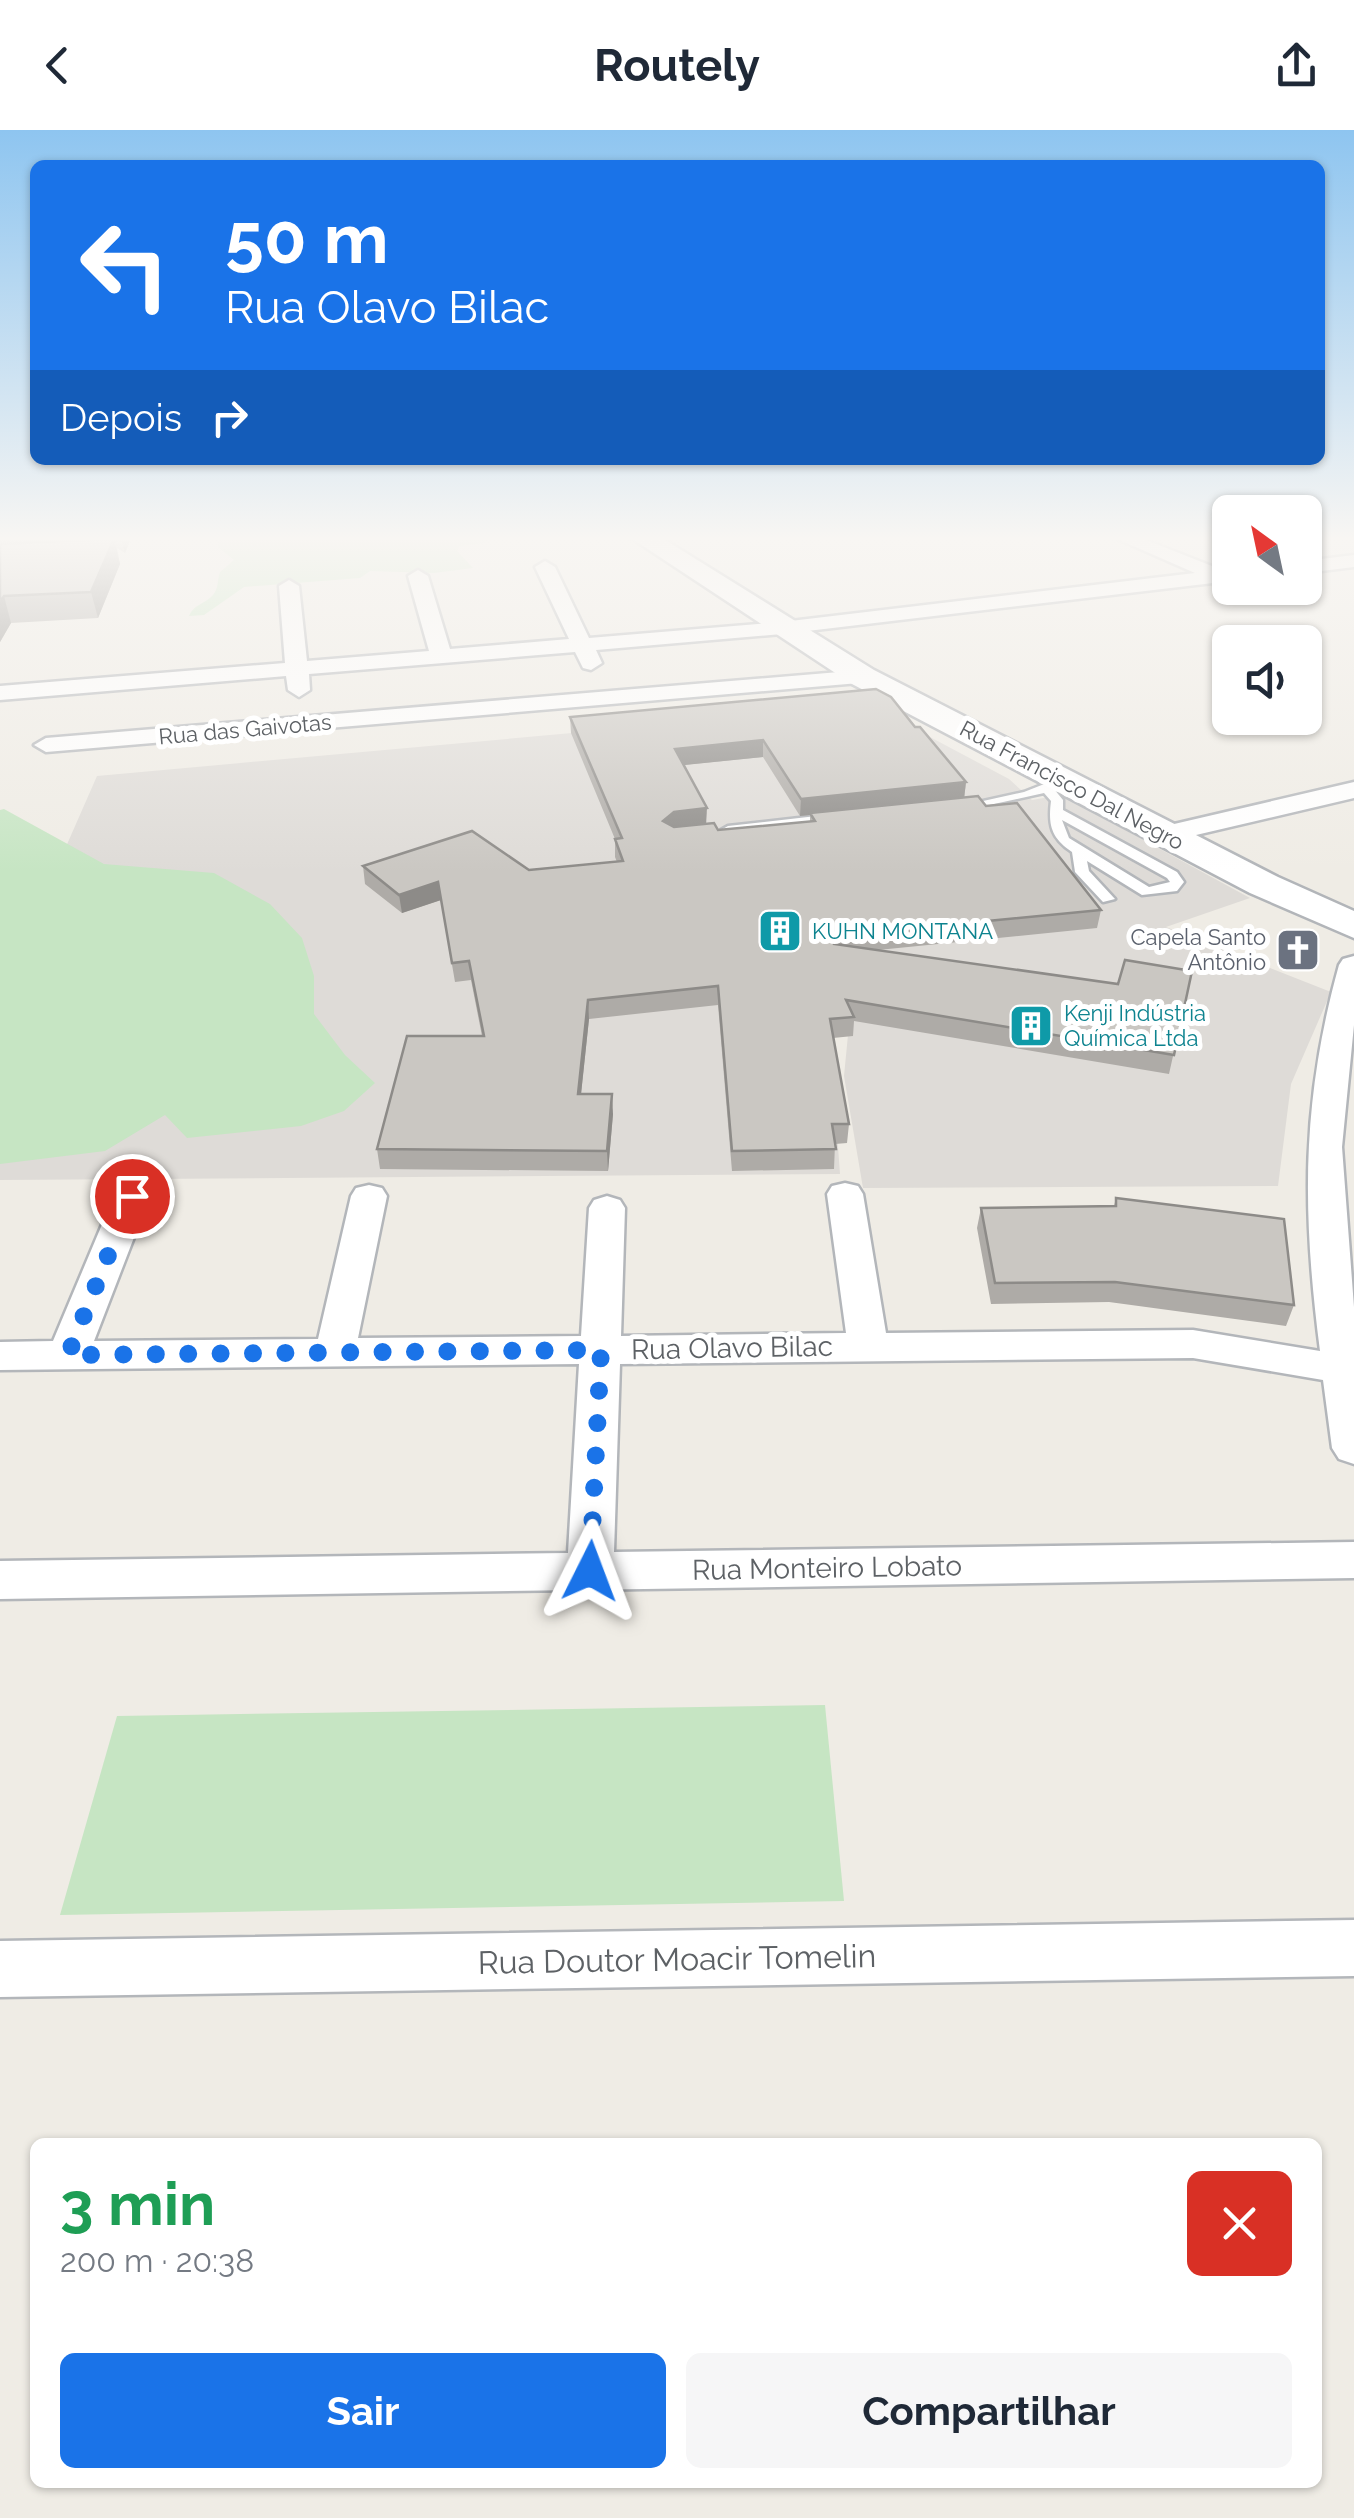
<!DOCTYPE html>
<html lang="pt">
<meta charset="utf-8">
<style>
body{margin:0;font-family:Raleway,sans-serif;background:#f6f6f7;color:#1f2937;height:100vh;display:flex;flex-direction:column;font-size:38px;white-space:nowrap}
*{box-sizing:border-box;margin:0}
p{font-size:32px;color:#747a83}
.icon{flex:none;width:55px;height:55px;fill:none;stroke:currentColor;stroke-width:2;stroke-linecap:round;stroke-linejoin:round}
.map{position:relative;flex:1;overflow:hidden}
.drawer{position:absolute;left:30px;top:2008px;width:1292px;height:350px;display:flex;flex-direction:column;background:#fff;border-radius:15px;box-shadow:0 2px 8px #0004}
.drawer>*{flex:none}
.hud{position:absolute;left:30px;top:30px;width:1295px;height:305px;border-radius:15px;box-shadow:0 2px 8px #0004;background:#1a73e8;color:#fff;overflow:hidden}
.needle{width:65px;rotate:327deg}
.fabs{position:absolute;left:1212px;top:365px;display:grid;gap:20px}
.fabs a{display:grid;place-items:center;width:110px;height:110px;border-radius:15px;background:#fff;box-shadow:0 2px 8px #0004;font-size:50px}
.pin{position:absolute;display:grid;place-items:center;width:85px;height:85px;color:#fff;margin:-42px;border:5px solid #fff;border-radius:50%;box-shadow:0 2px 10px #0007}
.me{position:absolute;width:110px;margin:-55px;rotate:3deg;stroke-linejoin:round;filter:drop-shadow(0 0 8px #0008)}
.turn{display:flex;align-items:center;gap:35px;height:210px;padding:0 30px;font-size:45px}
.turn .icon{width:130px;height:130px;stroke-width:2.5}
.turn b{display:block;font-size:70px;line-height:85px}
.then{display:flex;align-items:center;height:95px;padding:0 30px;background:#0003;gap:20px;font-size:38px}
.round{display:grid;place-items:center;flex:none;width:105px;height:105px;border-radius:15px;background:#f6f6f7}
.summary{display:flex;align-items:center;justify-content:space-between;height:170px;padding:0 30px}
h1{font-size:60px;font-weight:700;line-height:75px;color:#1e9e55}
.button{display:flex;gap:20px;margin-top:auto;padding:20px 30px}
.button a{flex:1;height:115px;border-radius:15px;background:#1a73e8;color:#fff;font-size:40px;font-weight:700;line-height:115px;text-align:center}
.button a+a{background:#f6f6f7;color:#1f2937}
header{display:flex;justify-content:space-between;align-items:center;height:130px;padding:0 30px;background:#fff;font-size:45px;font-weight:700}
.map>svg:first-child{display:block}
.industrial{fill:#dedbd7}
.green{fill:#c6e5c3}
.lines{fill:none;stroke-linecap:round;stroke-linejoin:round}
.lane-casing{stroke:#b3b6ba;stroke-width:5}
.street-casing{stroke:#b3b6ba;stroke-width:5}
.secondary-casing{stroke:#b2b5b9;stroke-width:5}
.lane{fill:#fff;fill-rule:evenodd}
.street{fill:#fff;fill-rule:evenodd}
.secondary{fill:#fff;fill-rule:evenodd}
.wall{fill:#aeaba7;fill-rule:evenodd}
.shaded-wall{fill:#8d8b88}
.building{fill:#cac7c2;stroke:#8d8b88;stroke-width:2.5}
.route{stroke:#1a73e8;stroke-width:18;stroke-dasharray:0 32.4}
.labels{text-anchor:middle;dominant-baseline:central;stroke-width:10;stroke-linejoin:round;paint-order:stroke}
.far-street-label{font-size:22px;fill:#5d6165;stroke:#fff}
.far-culture-label{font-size:22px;fill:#0d838f;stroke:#fff;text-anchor:start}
.far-worship-label{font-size:22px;fill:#5b616d;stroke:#fff;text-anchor:end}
.street-label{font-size:28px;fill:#5d6165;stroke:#fff}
.near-street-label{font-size:32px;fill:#5d6165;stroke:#fff}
</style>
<header><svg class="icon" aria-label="back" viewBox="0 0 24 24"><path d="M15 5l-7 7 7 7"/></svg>Routely<svg class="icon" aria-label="share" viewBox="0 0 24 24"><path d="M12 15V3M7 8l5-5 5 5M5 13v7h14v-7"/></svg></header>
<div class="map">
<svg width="1354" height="2388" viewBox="0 0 1354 2388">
<rect width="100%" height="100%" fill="#efece5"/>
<polygon class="industrial" points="882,575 898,590 1009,649 1032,670 1061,665 1250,768 1166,797 1331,862 1291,954 1278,1056 863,1058 844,946 848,905 777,914 831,921 840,1044 0,1050 0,867 97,646"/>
<g class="green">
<path d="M 220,408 L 487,408 L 485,413 L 460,416 L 457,421 L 473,438 L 434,443 L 370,441 L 360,448 L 244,457 L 204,485 L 189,486 C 194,474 205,474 213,465 C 219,458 217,450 220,442 L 234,430 L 218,417 Z"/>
<polygon points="4,679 104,734 214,743 270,774 302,808 314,846 314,884 345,925 375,953 344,981 301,996 187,1008 165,985 105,1021 0,1034 0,680"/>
<polygon points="825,1575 844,1771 60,1785 117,1586"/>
</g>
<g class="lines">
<defs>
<g id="lane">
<path d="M 1062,647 L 1072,650 L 1054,659 L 1063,670 L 1063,680 L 1177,742 L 1184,752 L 1177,761 L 1142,765 L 1087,731 L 1089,741 L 1115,769 L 1103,772 L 1075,742 L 1072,722 C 1051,708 1048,695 1051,671 L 1044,663 L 962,681 L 956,677 L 1024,662 ZM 1062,690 L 1167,748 L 1170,752 L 1149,757 L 1069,708 Z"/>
<polygon points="834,684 839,685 839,691 728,704 721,700 728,696"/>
</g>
<g id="street">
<polygon points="1115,408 1141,408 1222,440 1230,439 1230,451 782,504 596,520 602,533 591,540 583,538 575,522 309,544 310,560 299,567 288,560 286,546 0,570 0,556 285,533 279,456 289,450 299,456 307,531 429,521 408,446 418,440 428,446 450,519 569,509 535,437 545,431 555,437 589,508 782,492 1195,443"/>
<polygon points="1354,425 1354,437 1305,443 1305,431"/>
<polygon points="863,540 871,542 874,547 871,552 46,622 34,615 46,608"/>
<polygon points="1354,652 1354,668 1166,712 1153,704 1157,698"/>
<path d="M 1354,826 L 1354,895 L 1342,1017 L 1354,1177 L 1354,1334 L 1339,1329 L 1332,1318 L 1323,1250 L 1193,1228 L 620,1234 L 614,1422 L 1354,1412 L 1354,1448 L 0,1469 L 0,1431 L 568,1423 L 579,1234 L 0,1240 L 0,1212 L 53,1211 L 114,1066 L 119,1058 L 132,1055 L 145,1058 L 150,1066 L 94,1211 L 318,1209 L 351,1066 L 356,1058 L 369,1055 L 382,1058 L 387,1066 L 358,1208 L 581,1206 L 589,1078 L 594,1070 L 607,1066 L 620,1070 L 625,1078 L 621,1206 L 846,1203 L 827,1064 L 832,1056 L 845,1053 L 858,1056 L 863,1064 L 886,1203 L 1193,1200 L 1320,1221 C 1302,1082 1301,971 1339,835 L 1343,829 Z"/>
<polygon points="1354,1790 1354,1846 0,1867 0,1811"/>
</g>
<polygon id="secondary" points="631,408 662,408 874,540 1278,747 1354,781 1354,808 1250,763 852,554"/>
</defs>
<use href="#lane" class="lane-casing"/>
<use href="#street" class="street-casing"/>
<use href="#secondary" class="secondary-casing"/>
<use href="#lane" class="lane"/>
<use href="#street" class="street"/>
<use href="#secondary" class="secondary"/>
</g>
<g class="wall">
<polygon points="0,408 131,408 125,423 117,418 120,434 98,488 11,493 0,512"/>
<path d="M 570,587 L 915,597 L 966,652 L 964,668 L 986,676 L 1101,780 L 1097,798 L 878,820 L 1118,854 L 1192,841 L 1169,944 L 854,891 L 853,906 L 833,908 L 849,994 L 847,1013 L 835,1014 L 834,1039 L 732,1041 L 718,875 L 589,889 L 581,964 L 613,984 L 608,1041 L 380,1039 L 377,1019 L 482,906 L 471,850 L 455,852 L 441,770 L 402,783 L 365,754 L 363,736 L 529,740 L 617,732 L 615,727 L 615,709 L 571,603 ZM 763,627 L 800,686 L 810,685 L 810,691 L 718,700 L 706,694 L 683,635 Z"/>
<polygon points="1116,1068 1294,1175 1286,1196 1109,1172 991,1174 977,1098 981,1078 1114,1076"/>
</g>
<g class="shaded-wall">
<polygon points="121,408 131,408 125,423"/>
<polygon points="114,409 120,434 98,488 91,462"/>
<polygon points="4,466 11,493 0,512 0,472"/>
<polygon points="763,610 763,627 675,636 675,619"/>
<polygon points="966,652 964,669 800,686 801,669"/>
<polygon points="707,678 706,696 674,699 663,691 674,682"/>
<polygon points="438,752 441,770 402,783 399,765"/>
<polygon points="588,870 589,889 579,983 578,964"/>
<polygon points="612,964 613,984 608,1041 607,1021"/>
</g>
<g class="building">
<polygon points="114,409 91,462 4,466 0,472 0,414"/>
<polygon points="876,559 891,567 915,597 920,597 966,652 801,669 763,610 675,619 707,678 674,682 663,691 674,697 714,693 718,700 815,691 810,683 978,666 986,676 1017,673 1101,780 834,806 834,814 1118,854 1125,830 1192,841 1174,925 846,870 854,887 830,889 849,994 832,994 836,1019 732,1021 718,856 588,870 578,964 612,964 607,1021 377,1019 407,906 484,906 469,831 452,833 438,752 399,765 363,736 472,701 529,740 623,731 615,709 622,708 570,587"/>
<polygon points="1116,1068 1284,1089 1294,1175 1115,1152 995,1153 981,1078 1116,1076"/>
</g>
<linearGradient id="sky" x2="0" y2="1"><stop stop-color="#8ec5f0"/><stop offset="0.55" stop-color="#f8f6f3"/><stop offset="1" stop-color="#f8f6f3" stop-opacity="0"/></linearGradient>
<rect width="1354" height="743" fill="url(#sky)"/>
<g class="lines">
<polyline class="route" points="132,1066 68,1225 601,1220 590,1441"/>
</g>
<defs>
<symbol id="building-square" viewBox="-11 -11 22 22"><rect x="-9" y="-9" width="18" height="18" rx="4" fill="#0f9aa8" stroke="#fff"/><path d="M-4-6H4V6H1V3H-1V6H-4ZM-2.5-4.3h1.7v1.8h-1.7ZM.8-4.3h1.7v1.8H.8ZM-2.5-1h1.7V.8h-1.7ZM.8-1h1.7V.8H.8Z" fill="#fff"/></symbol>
<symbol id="church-square" viewBox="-11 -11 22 22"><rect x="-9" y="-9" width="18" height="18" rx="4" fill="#6b7280" stroke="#fff"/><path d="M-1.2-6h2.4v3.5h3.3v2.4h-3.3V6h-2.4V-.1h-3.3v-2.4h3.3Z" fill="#fff"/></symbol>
</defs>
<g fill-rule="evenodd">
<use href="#building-square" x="755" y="776" width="50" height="50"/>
<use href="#church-square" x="1273" y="795" width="50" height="50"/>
<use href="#building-square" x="1006" y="871" width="50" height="50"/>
</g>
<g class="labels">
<g class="far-street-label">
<text transform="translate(245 599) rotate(-5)">Rua das Gaivotas</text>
<text transform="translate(1072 655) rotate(28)">Rua Francisco Dal Negro</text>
</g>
<g class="far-culture-label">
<text x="812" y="801">KUHN MONTANA</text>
<text x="1064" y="883">Kenji Indústria<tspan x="1064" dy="25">Química Ltda</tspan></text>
</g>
<g class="far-worship-label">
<text x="1266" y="807">Capela Santo<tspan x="1266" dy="25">Antônio</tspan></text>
</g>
<g class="street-label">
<text transform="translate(732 1218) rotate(-1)">Rua Olavo Bilac</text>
<text transform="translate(827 1438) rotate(-1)">Rua Monteiro Lobato</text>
</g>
<g class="near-street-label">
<text transform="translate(677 1829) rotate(-1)">Rua Doutor Moacir Tomelin</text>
</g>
</g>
</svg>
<div class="fabs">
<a><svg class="needle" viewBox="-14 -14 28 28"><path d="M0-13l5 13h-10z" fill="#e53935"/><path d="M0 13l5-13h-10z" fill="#747a83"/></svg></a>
<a><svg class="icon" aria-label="sound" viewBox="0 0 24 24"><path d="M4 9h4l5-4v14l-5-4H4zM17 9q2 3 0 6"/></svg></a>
</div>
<div class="pin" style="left:132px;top:1066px;background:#d93025"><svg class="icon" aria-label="arrive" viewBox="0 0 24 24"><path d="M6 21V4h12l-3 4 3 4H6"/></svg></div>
<svg class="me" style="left:590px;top:1441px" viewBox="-20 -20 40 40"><path d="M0-17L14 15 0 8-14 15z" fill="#1a73e8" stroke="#fff" stroke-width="4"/></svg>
<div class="hud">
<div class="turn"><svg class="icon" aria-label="left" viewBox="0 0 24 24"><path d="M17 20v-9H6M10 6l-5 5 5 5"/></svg><div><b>50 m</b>Rua Olavo Bilac</div></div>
<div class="then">Depois<svg class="icon" aria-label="right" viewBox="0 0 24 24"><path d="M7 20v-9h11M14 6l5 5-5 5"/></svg></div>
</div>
<section class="drawer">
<div class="summary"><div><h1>3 min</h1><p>200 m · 20:38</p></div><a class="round" style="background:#d93025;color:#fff"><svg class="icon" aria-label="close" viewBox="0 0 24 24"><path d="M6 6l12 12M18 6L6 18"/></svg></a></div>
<div class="button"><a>Sair</a><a>Compartilhar</a></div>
</section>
</div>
